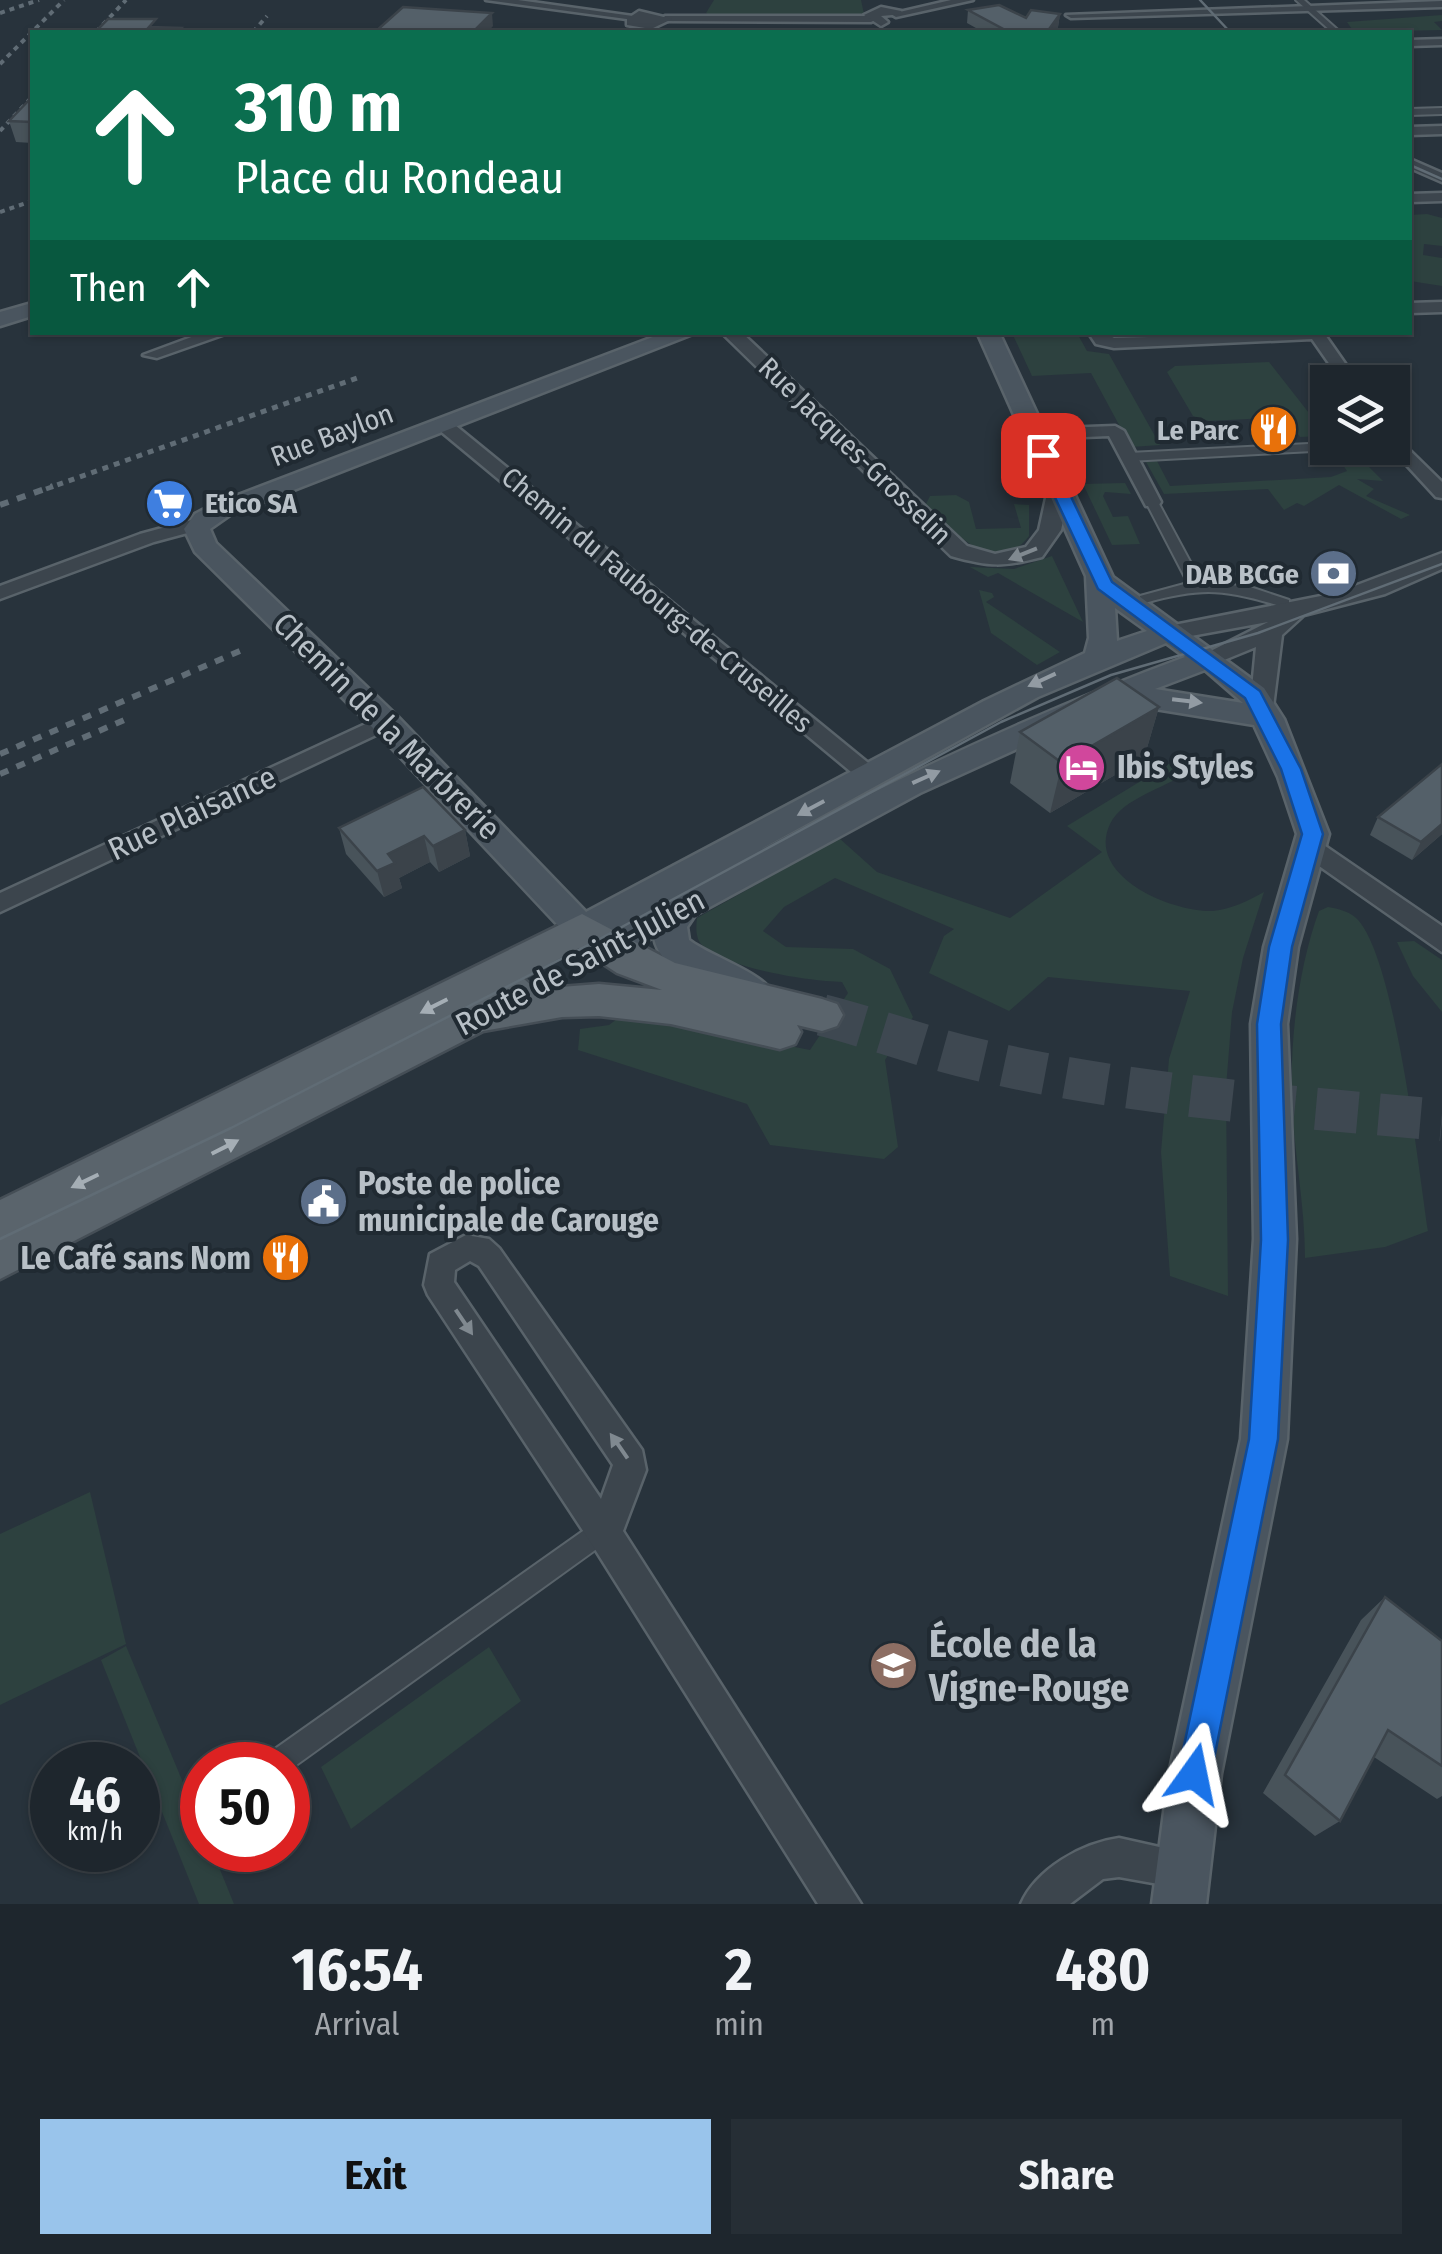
<!DOCTYPE html>
<meta charset="utf-8">
<style>
body{margin:0;font-family:"Fira Sans Condensed",sans-serif;background:#262e35;color:#f1f3f6;height:100vh;display:flex;flex-direction:column;font-size:38px;white-space:nowrap}
*{box-sizing:border-box;margin:0}
p{font-size:32px;color:#a1a5aa}
.icon{flex:none;width:55px;height:55px;fill:none;stroke:currentColor;stroke-width:2;stroke-linecap:round;stroke-linejoin:round}
.map{position:relative;height:1904px;overflow:hidden}
.details{display:flex;flex-direction:column;background:#1e262d;flex:1}
.details>*{flex:none}
.top-card{position:absolute;left:30px;top:30px;width:1382px;height:305px;border-radius:0px;box-shadow:0 2px 8px #0004,0 0 0 2px #3c4349;background:#0b6e4f;color:#fff;overflow:hidden}
.buttons{position:absolute;left:1310px;top:365px;display:grid;gap:20px}
.buttons a{display:grid;place-items:center;width:100px;height:100px;border-radius:0px;background:#1e262d;box-shadow:0 2px 8px #0004,0 0 0 2px #3c4349;font-size:50px}
.speed{position:absolute;left:30px;top:1742px;display:flex;gap:20px;font-size:50px;font-weight:700;text-align:center}
.speed>*{display:grid;place-content:center;width:130px;height:130px;border-radius:50%;background:#1e262d;box-shadow:0 2px 8px #0004,0 0 0 2px #3c4349;line-height:1}
.speed small{font-size:25px;font-weight:400}
.speed .limit{border:15px solid #d22;background:#fff;color:#111}
.pin{position:absolute;display:grid;place-items:center;width:85px;height:85px;color:#fff;margin:-42px;border-radius:20px;box-shadow:0 5px 15px #0006}
.me{position:absolute;width:110px;margin:-55px;rotate:12deg;stroke-linejoin:round;filter:drop-shadow(0 0 8px #0008)}
.turn{display:flex;align-items:center;gap:35px;height:210px;padding:0 40px;font-size:45px}
.turn .icon{width:130px;height:130px;stroke-width:2.5}
.turn b{display:block;font-size:70px;line-height:85px}
.then{display:flex;align-items:center;height:95px;padding:0 40px;background:#0003;gap:20px;font-size:38px}
.eta{display:flex;justify-content:space-evenly;align-items:center;height:170px;text-align:center}
.eta b{font-size:60px;font-weight:700;line-height:70px}
.button{display:flex;gap:20px;margin-top:auto;padding:20px 40px}
.button a{flex:1;height:115px;border-radius:0px;background:#99c4eb;color:#111;font-size:40px;font-weight:700;line-height:115px;text-align:center}
.button a+a{background:#262e35;color:#f1f3f6}
.map>svg:first-child{display:block}
.green{fill:#2d413f}
.lines{fill:none;stroke-linecap:round;stroke-linejoin:round}
.primary-tunnel{stroke:#3e4851;stroke-width:42;stroke-dasharray:42 21;stroke-linecap:butt}
.pedestrian-casing{stroke:#59636a;stroke-width:4}
.minor-casing{stroke:#59636a;stroke-width:5}
.tertiary-casing{stroke:#59636a;stroke-width:5}
.secondary-casing{stroke:#59636a;stroke-width:5}
.primary-casing{stroke:#454e56;stroke-width:5}
.pedestrian{fill:#3c454d;fill-rule:evenodd}
.minor{fill:#3c454d;fill-rule:evenodd}
.tertiary{fill:#3c454d;fill-rule:evenodd}
.secondary{fill:#4a555f;fill-rule:evenodd}
.primary{fill:#5a646c;fill-rule:evenodd}
.tram{stroke:#606c75;stroke-width:2.5}
.rail-far2{stroke:#606c75;stroke-width:4;stroke-dasharray:5 5;stroke-linecap:butt}
.rail-far1{stroke:#606c75;stroke-width:5;stroke-dasharray:6 6;stroke-linecap:butt}
.rail{stroke:#606c75;stroke-width:6;stroke-dasharray:9 9;stroke-linecap:butt}
.wall{fill:#48535a}
.shaded-wall{fill:#3b434a}
.building{fill:#546069;stroke:#3b434a;stroke-width:2.5}
.oneway{fill:#808990}
.oneway2{fill:#929ba3}
.oneway3{fill:#a5aeb5}
.route{fill:#1a73e8;stroke:#114b97;stroke-width:2.5}
.labels{text-anchor:middle;dominant-baseline:central;stroke-width:8;stroke-linejoin:round;paint-order:stroke}
.far-poi-label{font-size:28px;font-weight:bold;fill:#b8c0c7;stroke:#202a32;text-anchor:end}
.far-street-label{font-size:28px;fill:#b8c0c7;stroke:#202a32}
.street-label{font-size:32px;fill:#b8c0c7;stroke:#202a32}
.poi-label{font-size:32px;font-weight:bold;fill:#b8c0c7;stroke:#202a32;text-anchor:start}
.near-poi-label{font-size:38px;font-weight:bold;fill:#b8c0c7;stroke:#202a32;text-anchor:start}
</style>
<div class="map">
<svg width="1442" height="1904" viewBox="0 0 1442 1904">
<rect width="100%" height="100%" fill="#28333c"/>
<g class="green">
<polygon points="714,0 861,0 864,14 710,16 706,13"/>
<polygon points="1442,15 1442,21 1434,22 1442,30 1354,32 1347,22"/>
<polygon points="1427,214 1442,218 1442,246 1424,244 1423,255 1442,258 1442,286 1410,281 1410,215"/>
<polygon points="1012,333 1077,333 1087,351 1109,354 1160,445 1131,447 1091,373 1032,376"/>
<polygon points="1269,362 1327,436 1300,437 1286,417 1209,421 1193,416 1167,372 1175,366"/>
<polygon points="1353,451 1383,481 1357,479 1374,489 1366,496 1410,515 1401,519 1339,485 1304,506 1297,503 1284,510 1268,489 1164,494 1146,462 1157,461 1170,486 1331,477 1347,471 1334,452"/>
<polygon points="1125,483 1131,494 1105,492 1103,496 1113,517 1128,516 1140,544 1112,545 1083,484"/>
<path d="M 956,495 L 969,502 L 976,529 L 1021,528 L 1014,504 L 1029,505 L 1029,536 C 997,580 951,530 925,506 L 930,496 Z"/>
<polygon points="1052,556 1083,622 998,573 988,577 970,567 1014,569"/>
<polygon points="979,590 992,593 994,597 986,602 1060,652 1037,665 991,633"/>
<path d="M 1177,759 L 1188,766 L 1186,773 C 1163,789 1123,798 1110,824 C 1085,877 1174,913 1213,911 C 1231,909 1248,901 1264,892 L 1243,958 L 1232,1012 L 1226,1088 L 1228,1296 L 1170,1276 L 1161,1152 L 1169,1059 L 1190,991 L 1048,977 L 1009,1011 L 929,973 L 944,936 L 954,929 L 835,878 L 784,907 L 763,931 L 786,947 L 853,949 L 890,969 L 913,1017 L 885,1060 L 898,1147 L 884,1159 L 770,1145 L 747,1104 L 578,1050 L 580,1029 L 609,1025 L 625,1013 L 810,1050 L 848,993 L 842,982 C 808,981 730,969 704,947 C 695,940 696,928 697,918 L 839,838 L 877,872 L 1010,918 L 1102,852 L 1067,826 Z"/>
<path d="M 1328,907 C 1339,909 1348,911 1356,918 C 1395,954 1419,1172 1428,1231 L 1385,1247 L 1305,1258 C 1305,1203 1293,1150 1292,1095 C 1290,1037 1299,966 1319,911 Z"/>
<polygon points="1414,941 1442,960 1442,1012 1413,976 1397,942"/>
<polygon points="90,1492 126,1644 0,1705 0,1534"/>
<polygon points="126,1646 202,1828 202,1850 212,1850 234,1904 199,1904 101,1660"/>
<polygon points="489,1647 521,1701 351,1829 321,1767"/>
</g>
<g class="lines">
<path class="primary-tunnel" d="M 822,1015 C 873,1028 923,1047 975,1059 C 1127,1095 1287,1106 1442,1120"/>
<defs>
<g id="pedestrian">
<polygon points="1296,0 1304,0 1340,32 1332,32"/>
<polygon points="1442,108 1442,114 1410,115 1410,109"/>
<polygon points="1328,443 1328,448 1334,448 1332,450 1129,461 1123,457 1129,453"/>
<path d="M 1152,498 L 1158,502 L 1201,582 L 1250,587 L 1289,600 L 1289,606 L 1284,607 C 1225,590 1205,586 1145,603 L 1140,602 L 1140,596 L 1188,583 L 1146,502 Z"/>
<polygon points="605,1522 613,1526 617,1534 613,1542 598,1548 288,1771 288,1765 261,1765 265,1756 583,1531"/>
</g>
<g id="minor">
<polygon points="486,0 518,0 640,17 634,20"/>
<polygon points="951,0 973,0 896,17 891,14"/>
<polygon points="1442,1 1442,7 1071,18 1066,15"/>
<polygon points="665,16 871,16 877,19 871,22 661,21"/>
<polygon points="1442,39 1442,45 1410,46 1410,40"/>
<polygon points="1442,126 1442,134 1410,135 1410,127"/>
<polygon points="1410,159 1442,173 1442,182 1410,168"/>
<polygon points="1442,193 1442,201 1410,202 1410,194"/>
<polygon points="1442,302 1442,312 1410,313 1410,303"/>
<polygon points="205,332 231,332 157,358 143,355"/>
<polygon points="1088,332 1104,332 1114,338 1323,332 1358,382 1342,382 1312,339 1114,348 1096,344"/>
<polygon points="438,421 450,421 878,771 881,776 878,781 862,781 438,429"/>
<polygon points="1115,426 1124,431 1161,502 1158,506 1146,506 1109,436 1034,439 1025,434 1034,429"/>
<polygon points="1392,433 1442,482 1442,498 1436,497 1391,448"/>
<polygon points="199,518 208,524 206,528 154,542 0,599 0,586 140,534"/>
<polygon points="385,715 396,722 393,727 0,912 0,893"/>
<path d="M 466,1235 L 489,1239 L 499,1248 L 642,1450 L 646,1470 L 623,1531 L 861,1904 L 818,1904 L 593,1546 L 428,1295 L 424,1285 L 430,1254 ZM 470,1261 L 479,1266 L 613,1465 L 601,1499 L 454,1282 L 455,1270 Z"/>
<path d="M 1119,1838 L 1195,1855 L 1200,1869 L 1195,1883 L 1181,1888 L 1119,1877 L 1103,1879 L 1070,1904 L 1021,1904 C 1036,1869 1082,1843 1119,1838 Z"/>
</g>
<g id="tertiary">
<polygon points="881,7 901,11 903,14 881,16 888,22 881,26 864,15"/>
<polygon points="639,11 672,19 651,29 627,25 627,19"/>
<path d="M 721,332 L 741,332 L 967,546 L 995,554 L 1026,547 L 1039,530 L 1048,489 L 1059,482 L 1070,489 L 1061,530 L 1042,557 C 1003,567 990,567 951,556 Z"/>
<polygon points="1442,553 1442,569 1385,594 1304,615 1282,635 1272,715 1254,715 1250,709 1256,647 1207,667 1195,659 1268,622 1169,640 1157,633 1169,626 1336,593"/>
<polygon points="1312,837 1442,926 1442,952 1302,854 1298,847 1302,840"/>
</g>
<g id="secondary">
<polygon points="32,303 32,316 0,326 0,312"/>
<path d="M 666,332 L 698,332 L 230,515 L 210,529 L 216,543 L 396,715 L 586,912 L 984,701 L 1085,653 L 1089,638 L 1086,576 L 977,332 L 999,332 L 1113,577 L 1264,688 L 1284,719 L 1329,834 L 1298,947 L 1287,1024 L 1296,1239 L 1287,1439 L 1221,1774 L 1206,1904 L 1152,1904 L 1169,1774 L 1241,1439 L 1254,1239 L 1251,1024 L 1264,947 L 1297,834 L 1278,777 L 1254,725 L 1118,703 L 920,793 L 695,915 L 687,927 L 689,940 C 710,956 761,972 772,992 L 767,1002 L 754,1006 C 723,996 659,974 654,937 C 634,947 614,964 592,957 L 587,948 L 592,939 L 570,938 L 374,729 L 195,552 L 184,529 L 195,514 L 212,505 ZM 1115,608 L 1147,631 L 1117,641 ZM 1166,643 L 1185,657 C 1036,712 895,779 754,853 L 1038,697 ZM 1205,670 L 1243,703 L 1155,689 Z"/>
</g>
<path id="primary" d="M 582,914 L 675,963 L 822,999 L 837,1004 L 843,1015 L 837,1026 L 822,1031 L 797,1025 L 801,1032 L 795,1044 L 780,1049 L 671,1024 L 599,1016 L 562,1017 L 483,1031 L 0,1279 L 0,1200 ZM 579,948 L 617,973 L 662,990 L 599,984 L 535,989 L 523,978 Z"/>
</defs>
<use href="#pedestrian" class="pedestrian-casing"/>
<use href="#minor" class="minor-casing"/>
<use href="#tertiary" class="tertiary-casing"/>
<use href="#secondary" class="secondary-casing"/>
<use href="#primary" class="primary-casing"/>
<use href="#pedestrian" class="pedestrian"/>
<use href="#minor" class="minor"/>
<use href="#tertiary" class="tertiary"/>
<use href="#secondary" class="secondary"/>
<use href="#primary" class="primary"/>
<g class="tram">
<polyline points="1200,0 1230,32"/>
<polyline points="1410,165 1442,179"/>
<polyline points="0,1239 231,1128 594,942 1001,722 1111,675 1258,633 1442,564"/>
</g>
<g class="rail-far2">
<polyline points="0,13 39,0"/>
<polyline points="96,32 126,0"/>
<polyline points="253,32 267,16"/>
<polyline points="0,64 64,0"/>
<polyline points="0,131 32,97"/>
<polyline points="0,212 32,201"/>
</g>
<polyline class="rail-far1" points="46,489 357,378"/>
<g class="rail">
<polyline points="0,505 53,486"/>
<polyline points="0,754 240,651"/>
<polyline points="0,774 131,717"/>
</g>
</g>
<g class="wall">
<polygon points="968,10 1026,18 1060,14 1058,27 1054,32 983,32 967,23"/>
<polygon points="32,97 32,143 16,142 9,121"/>
<polygon points="1159,707 1144,758 1050,813 1010,783 1020,732"/>
<polygon points="1442,764 1442,834 1412,860 1370,835 1378,817"/>
<polygon points="339,828 465,830 470,856 439,872 430,862 399,878 402,888 384,897 346,854"/>
<polygon points="1385,1597 1442,1641 1442,1796 1437,1799 1374,1757 1340,1821 1315,1836 1263,1793 1361,1620"/>
</g>
<g class="shaded-wall">
<polygon points="492,13 493,26 488,32 473,32"/>
<polygon points="1060,14 1058,27 1054,32 1047,32"/>
<polygon points="1159,707 1144,758 1050,813 1062,763"/>
<polygon points="1442,824 1442,834 1412,860 1421,842"/>
<polygon points="465,830 470,856 439,872 433,846"/>
<polygon points="424,836 430,862 399,878 402,888 384,897 377,871 388,854"/>
</g>
<g class="building">
<polygon points="999,5 1026,18 1031,10 1060,14 1047,32 1009,32 968,10"/>
<polygon points="403,7 492,13 473,32 375,32"/>
<polygon points="108,19 156,19 149,27 181,28 176,32 95,32"/>
<polygon points="32,97 32,122 9,121"/>
<polygon points="1117,678 1159,707 1062,763 1020,732"/>
<polygon points="1442,764 1442,824 1421,842 1378,817"/>
<polygon points="423,787 465,830 433,846 424,836 388,854 395,863 377,871 339,828"/>
<polygon points="1385,1597 1442,1641 1442,1766 1388,1730 1340,1821 1285,1775"/>
</g>
<defs><path id="oneway-solid" d="M-6-.8H1V-3.2L6.5 0L1 3.2V.8H-6Z" transform="scale(2.5)"/></defs>
<g class="oneway">
<use href="#oneway-solid" transform="translate(1023 554) rotate(158)"/>
<use href="#oneway-solid" transform="translate(464 1322) rotate(56)"/>
<use href="#oneway-solid" transform="translate(619 1446) rotate(-125)"/>
</g>
<g class="oneway2">
<use href="#oneway-solid" transform="translate(1042 680) rotate(155)"/>
<use href="#oneway-solid" transform="translate(1187 701) rotate(7)"/>
<use href="#oneway-solid" transform="translate(926 777) rotate(-24)"/>
<use href="#oneway-solid" transform="translate(811 808) rotate(152)"/>
</g>
<g class="oneway3">
<use href="#oneway-solid" transform="translate(434 1006) rotate(153)"/>
<use href="#oneway-solid" transform="translate(225 1147) rotate(-27)"/>
<use href="#oneway-solid" transform="translate(85 1181) rotate(154)"/>
</g>
<polygon class="route" points="1038,452 1051,455 1112,582 1260,691 1301,769 1323,834 1292,947 1281,1024 1288,1240 1278,1439 1211,1774 1207,1786 1194,1790 1182,1786 1178,1774 1249,1439 1261,1240 1257,1024 1269,947 1302,834 1281,769 1245,698 1098,589 1035,455"/>
<defs>
<symbol id="restaurant-disc" viewBox="-11 -11 22 22"><circle r="9.5" fill="#e8710a" stroke="#202a32"/><path d="M-5-6h1v4h1v-4h1v4h1v-4h1v5L-1.5 .5V6h-2V.5L-5-1ZM5-6V6H3V1.5H1.5Q1.5-4 5-6Z" fill="#fff"/></symbol>
<symbol id="supermarket-disc" viewBox="-11 -11 22 22"><circle r="9.5" fill="#3f7fe0" stroke="#202a32"/><path d="M-6-5.5h2.5l.6 2H6L4.5 2H-2.5L-4.4-4H-6ZM-1.5 3.2a1.3 1.3 0 1 0 .1 0ZM3 3.2a1.3 1.3 0 1 0 .1 0Z" fill="#fff"/></symbol>
<symbol id="bank-disc" viewBox="-11 -11 22 22"><circle r="9.5" fill="#5c6f8a" stroke="#202a32"/><path d="M-6-4H6V4H-6ZM0-2.3a2.3 2.3 0 1 0 0 4.6a2.3 2.3 0 1 0 0-4.6Z" fill="#fff"/></symbol>
<symbol id="hotel-disc" viewBox="-11 -11 22 22"><circle r="9.5" fill="#d1479c" stroke="#202a32"/><path d="M-6-4.5h1.5V1H6V5H4.5V3h-9V5H-6ZM-4 0a1.8 1.8 0 1 1 3.6 0ZM.5 0V-2.5h3Q6-2.5 6 0Z" fill="#fff"/></symbol>
<symbol id="civic-disc" viewBox="-11 -11 22 22"><circle r="9.5" fill="#5c6f8a" stroke="#202a32"/><path d="M-.6-6.5H3V-4.5H.6V-3L4-1V1h2V6H-6V1h2V-1L-.6-3ZM-1.2 2.5V6h2.4V2.5Z" fill="#fff"/></symbol>
<symbol id="school-disc" viewBox="-11 -11 22 22"><circle r="9.5" fill="#8d6e63" stroke="#202a32"/><path d="M0-5L7-2L0 1L-7-2ZM-4 1L0 2.5L4 1V4Q0 6-4 4Z" fill="#fff"/></symbol>
</defs>
<g fill-rule="evenodd">
<use href="#restaurant-disc" x="1246" y="402" width="55" height="55"/>
<use href="#supermarket-disc" x="142" y="476" width="55" height="55"/>
<use href="#bank-disc" x="1306" y="546" width="55" height="55"/>
<use href="#hotel-disc" x="1054" y="740" width="55" height="55"/>
<use href="#civic-disc" x="296" y="1174" width="55" height="55"/>
<use href="#restaurant-disc" x="258" y="1230" width="55" height="55"/>
<use href="#school-disc" x="866" y="1638" width="55" height="55"/>
</g>
<g class="labels">
<g class="far-poi-label">
<text x="1239" y="430">Le Parc</text>
<text x="205" y="503" text-anchor="start">Etico SA</text>
<text x="1299" y="574">DAB BCGe</text>
</g>
<g class="far-street-label">
<text transform="translate(332 435) rotate(-21)">Rue Baylon</text>
<text transform="translate(855 451) rotate(44)">Rue Jacques-Grosselin</text>
<text transform="translate(657 600) rotate(40)">Chemin du Faubourg-de-Cruseilles</text>
</g>
<g class="street-label">
<text transform="translate(387 726) rotate(45)">Chemin de la Marbrerie</text>
<text transform="translate(192 813) rotate(-25)">Rue Plaisance</text>
<text transform="translate(580 962) rotate(-28)">Route de Saint-Julien</text>
</g>
<g class="poi-label">
<text x="1117" y="767">Ibis Styles</text>
<text x="358" y="1183">Poste de police<tspan x="358" dy="37">municipale de Carouge</tspan></text>
<text x="251" y="1258" text-anchor="end">Le Café sans Nom</text>
</g>
<g class="near-poi-label">
<text x="929" y="1644">École de la<tspan x="929" dy="44">Vigne-Rouge</tspan></text>
</g>
</g>
</svg>
<div class="buttons">
<a><svg class="icon" aria-label="layers" viewBox="0 0 24 24"><path d="M12 4l9 5-9 5-9-5zM3 14l9 5 9-5"/></svg></a>
</div>
<div class="speed"><div>46<small>km/h</small></div><div class="limit">50</div></div>
<div class="pin" style="left:1043px;top:455px;background:#d93025"><svg class="icon" aria-label="arrive" viewBox="0 0 24 24"><path d="M6 21V4h12l-3 4 3 4H6"/></svg></div>
<svg class="me" style="left:1194px;top:1774px" viewBox="-20 -20 40 40"><path d="M0-17L14 15 0 8-14 15z" fill="#1a73e8" stroke="#fff" stroke-width="4"/></svg>
<div class="top-card">
<div class="turn"><svg class="icon" aria-label="ahead" viewBox="0 0 24 24"><path d="M12 20V5M6 11l6-6 6 6"/></svg><div><b>310 m</b>Place du Rondeau</div></div>
<div class="then">Then<svg class="icon" aria-label="ahead" viewBox="0 0 24 24"><path d="M12 20V5M6 11l6-6 6 6"/></svg></div>
</div>
</div>
<section class="details">
<div class="eta">
<div><b>16:54</b><p>Arrival</p></div>
<div><b>2</b><p>min</p></div>
<div><b>480</b><p>m</p></div>
</div>
<div class="button"><a>Exit</a><a>Share</a></div>
</section>
